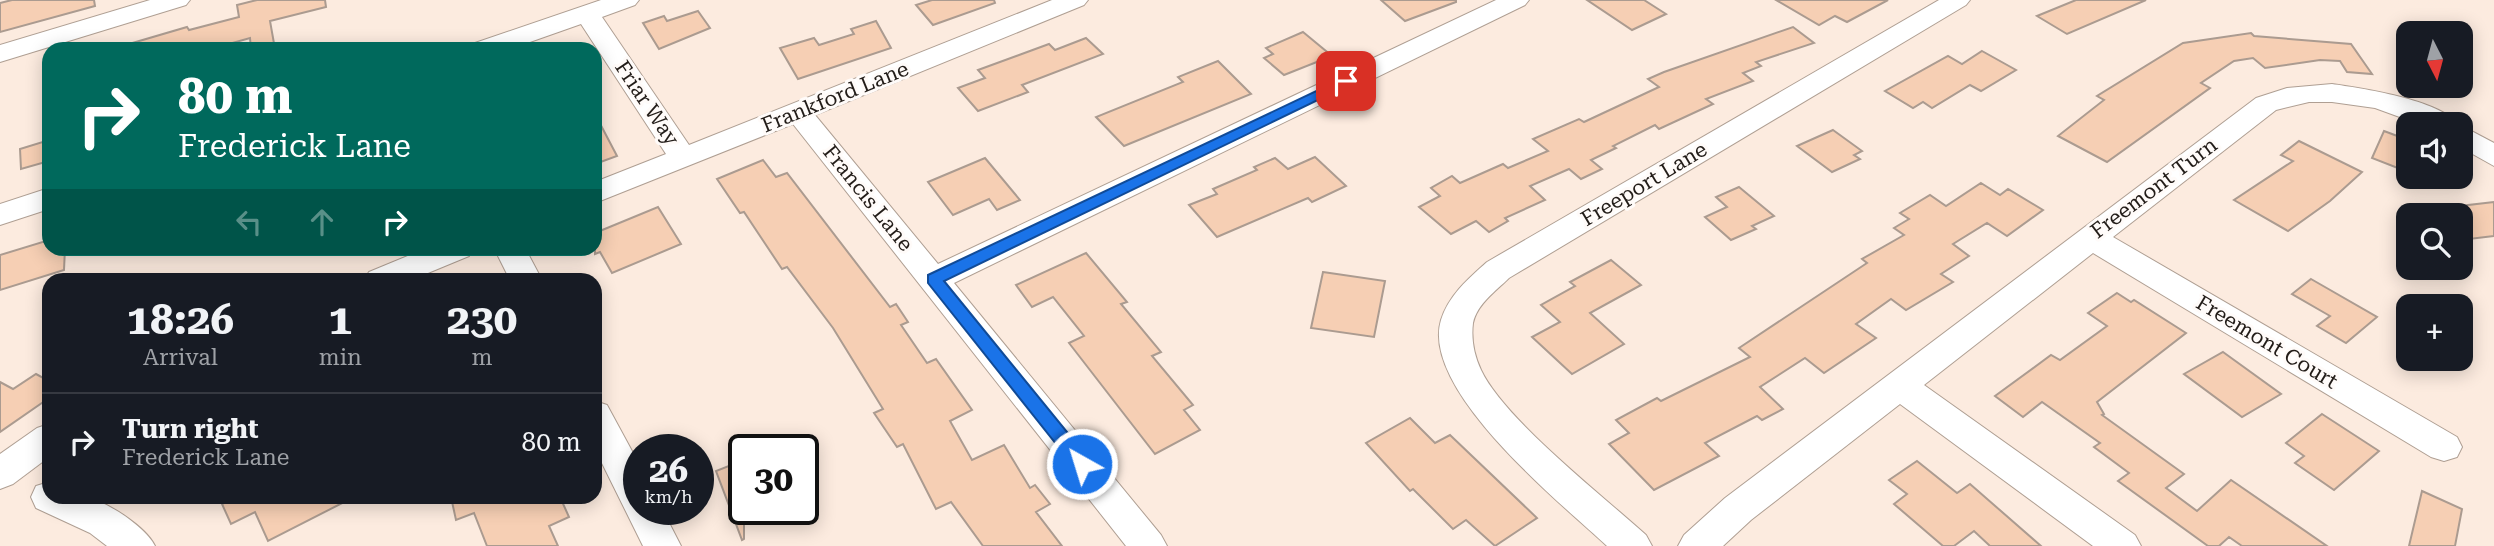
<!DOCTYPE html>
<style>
body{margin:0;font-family:"Roboto Serif",serif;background:#20242c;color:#f1f3f6;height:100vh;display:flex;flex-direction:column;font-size:26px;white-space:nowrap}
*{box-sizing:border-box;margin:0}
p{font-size:23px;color:#9ea1a6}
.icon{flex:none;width:38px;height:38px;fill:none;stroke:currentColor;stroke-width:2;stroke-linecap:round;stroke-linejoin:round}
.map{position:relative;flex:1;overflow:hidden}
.panel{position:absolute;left:42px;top:273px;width:560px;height:231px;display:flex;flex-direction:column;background:#171b24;border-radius:21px;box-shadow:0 4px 18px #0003}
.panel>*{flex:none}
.top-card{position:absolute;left:42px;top:42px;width:560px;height:214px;border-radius:21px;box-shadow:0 4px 18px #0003;background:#00695c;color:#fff;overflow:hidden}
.needle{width:46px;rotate:174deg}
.tools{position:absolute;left:2396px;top:21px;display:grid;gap:14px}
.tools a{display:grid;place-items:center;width:77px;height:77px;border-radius:14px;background:#171b24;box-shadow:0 4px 18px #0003;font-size:35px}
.speed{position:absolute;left:623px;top:434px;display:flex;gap:14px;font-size:35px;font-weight:700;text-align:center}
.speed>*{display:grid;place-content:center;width:91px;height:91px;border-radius:50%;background:#171b24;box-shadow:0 4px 18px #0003;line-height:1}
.speed small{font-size:18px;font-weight:400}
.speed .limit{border:4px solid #111;border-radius:10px;background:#fff;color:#111}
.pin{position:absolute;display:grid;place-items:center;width:60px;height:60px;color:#fff;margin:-30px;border-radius:14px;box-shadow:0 4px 10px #0006}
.me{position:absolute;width:77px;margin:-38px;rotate:321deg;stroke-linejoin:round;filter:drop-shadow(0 0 5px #0008)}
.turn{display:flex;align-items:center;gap:24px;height:147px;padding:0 21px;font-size:32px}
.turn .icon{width:91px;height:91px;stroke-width:2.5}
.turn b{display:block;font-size:49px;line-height:60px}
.lanes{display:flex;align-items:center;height:66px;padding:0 21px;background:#0003;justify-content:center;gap:35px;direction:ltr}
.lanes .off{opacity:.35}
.eta{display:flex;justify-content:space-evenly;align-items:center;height:119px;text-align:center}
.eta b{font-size:42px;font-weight:700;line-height:49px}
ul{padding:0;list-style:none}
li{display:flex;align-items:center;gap:21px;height:98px;padding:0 21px;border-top:2px solid #363941}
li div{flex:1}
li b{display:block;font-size:26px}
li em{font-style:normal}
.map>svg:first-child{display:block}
.building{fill:#f6cfb4;stroke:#ab9b90;stroke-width:2}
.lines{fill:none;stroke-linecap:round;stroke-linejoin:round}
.minor-casing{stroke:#af9f93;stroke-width:2}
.minor{fill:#fff;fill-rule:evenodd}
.route{fill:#1a73e8;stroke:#114b97;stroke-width:2}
.labels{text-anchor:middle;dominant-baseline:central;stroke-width:6;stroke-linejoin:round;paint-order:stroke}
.street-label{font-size:21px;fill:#221c18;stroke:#fffbf9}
</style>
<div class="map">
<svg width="2494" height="546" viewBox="0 0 2494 546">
<rect width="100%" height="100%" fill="#fcebdf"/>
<g class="building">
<polygon points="12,0 94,0 95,6 0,32 0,3"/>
<polygon points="257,0 325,0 326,7 270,21 275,49 251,49 250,38 211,49 130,49 129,44 187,27 189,30 239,17 237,5"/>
<polygon points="932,0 994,0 995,3 933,25 916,5"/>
<polygon points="1381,0 1456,0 1456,2 1405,21"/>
<polygon points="1587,0 1644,0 1666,14 1632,30"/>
<polygon points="1776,0 1888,0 1847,22 1835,16 1819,25"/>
<polygon points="2076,0 2146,0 2067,34 2037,16"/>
<polygon points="698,11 710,28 659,49 643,23 664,16 667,21"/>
<polygon points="876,21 891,48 798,79 780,48 814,38 819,45 854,34 851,29"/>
<polygon points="1793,27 1814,43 1756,62 1761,66 1743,73 1753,81 1706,99 1713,104 1659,129 1655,125 1613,146 1616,148 1591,160 1602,169 1581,179 1569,169 1530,186 1545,200 1505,218 1508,221 1489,232 1476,221 1451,234 1419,207 1440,196 1431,188 1452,176 1460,183 1503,164 1508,168 1548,151 1533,139 1579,119 1584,122 1659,87 1648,79 1664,72"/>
<polygon points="1303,32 1332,56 1284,75 1264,58 1273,54 1266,48"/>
<polygon points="2251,33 2254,36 2351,44 2372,74 2347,72 2340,61 2320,60 2265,68 2253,58 2234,61 2201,83 2210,88 2107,162 2058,136 2104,100 2097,96 2183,43"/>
<polygon points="1086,38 1103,54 1022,85 1028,92 978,111 958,88 985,78 978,70 1049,44 1055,50"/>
<polygon points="1982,51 2016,70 1981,91 1970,85 1932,108 1923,102 1913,108 1885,91 1948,56 1962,64"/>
<polygon points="1218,61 1251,94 1124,146 1096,117 1183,82 1178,77"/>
<polygon points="595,114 617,156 595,164"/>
<polygon points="1833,130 1862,151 1854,155 1860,159 1832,172 1797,146"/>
<polygon points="2384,131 2408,140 2408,172 2372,158"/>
<polygon points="49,140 49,161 21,169 20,149"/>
<polygon points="2299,141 2362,172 2330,201 2288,231 2234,200 2293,161 2281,155"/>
<polygon points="1315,157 1346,186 1312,202 1308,198 1217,237 1189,205 1217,194 1213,189 1257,170 1254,167 1275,158 1288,169"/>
<polygon points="985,158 1020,200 997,210 989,199 953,215 928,182"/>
<polygon points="763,160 776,177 787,173 890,307 896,304 908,322 901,325 927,363 936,359 972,410 950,421 972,460 1004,445 1030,488 1035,485 1050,504 1036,512 1062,546 983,546 951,502 936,509 903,444 897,447 874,413 883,409 833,328 787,267 782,269 744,212 740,213 717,179"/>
<polygon points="1981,183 2000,195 2008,189 2043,210 2007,236 1987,223 1953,244 1969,256 1941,274 1953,282 1906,310 1891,299 1856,324 1876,338 1824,373 1805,358 1760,387 1783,409 1762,420 1757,416 1705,443 1719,456 1654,490 1609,444 1629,433 1616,420 1657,398 1661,401 1750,357 1739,348 1867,263 1862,259 1904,235 1894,228 1909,219 1900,213 1930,195 1946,206"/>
<polygon points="1739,187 1774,216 1752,226 1756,229 1731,240 1705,217 1727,207 1716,197"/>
<polygon points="2494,202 2494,236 2469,239 2460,231 2460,206"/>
<polygon points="658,207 681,244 612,273 600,252 595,254 595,233"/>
<polygon points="49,240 49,248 65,248 64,270 0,290 0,255"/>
<polygon points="1086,253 1127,302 1121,304 1161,352 1152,356 1193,405 1184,410 1200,430 1155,454 1069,343 1084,336 1053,297 1032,307 1016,285"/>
<polygon points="1611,260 1641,285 1590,313 1624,344 1572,374 1532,337 1560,322 1541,305 1575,286 1570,282"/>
<polygon points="1323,272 1385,281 1374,337 1311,328"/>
<polygon points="2311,279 2377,317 2346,343 2317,326 2330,316 2292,294"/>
<polygon points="2117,293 2131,302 2134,300 2186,333 2097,402 2104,414 2102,415 2184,474 2166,488 2197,511 2231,480 2327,546 2242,546 2229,537 2219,546 2208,546 2118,481 2129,473 2094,447 2100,443 2042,402 2023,417 1995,396 2051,355 2060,360 2107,326 2088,313"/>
<polygon points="2223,352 2281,394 2242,417 2184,374"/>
<polygon points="36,374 49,381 49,398 0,432 0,382 13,389"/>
<polygon points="2322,414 2379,451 2334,490 2295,463 2304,456 2286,443"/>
<polygon points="1410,418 1435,443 1450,435 1537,518 1495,546 1466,520 1453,529 1413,489 1410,491 1366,443"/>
<polygon points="744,460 744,539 742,540 716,471"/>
<polygon points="1917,461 1957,493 1970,484 2041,546 1990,546 1974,531 1954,546 1943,546 1894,504 1907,494 1889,480"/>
<polygon points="2422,491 2462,509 2455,546 2409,546"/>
<polygon points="236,497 354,497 268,541 255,512 231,524 222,504"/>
<polygon points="451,497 560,497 569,517 549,526 558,546 487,546 474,513 456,520"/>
</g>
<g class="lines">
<defs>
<g id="minor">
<polygon points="150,0 190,0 186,5 0,62 0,45"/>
<polygon points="601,0 639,0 635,5 602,17 689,145 1052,0 1088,0 1084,5 815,115 938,264 1496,0 1529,0 1525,5 954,283 1161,535 1167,546 1126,546 793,124 595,203 595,182 666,154 581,24 510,49 471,49 475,43"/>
<path d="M 1939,0 L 1970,0 L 1966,5 L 1509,278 C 1496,291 1477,304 1473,323 C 1471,339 1474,355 1481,370 C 1504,419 1603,496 1646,535 L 1652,546 L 1607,546 C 1561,503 1420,390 1441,320 C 1449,295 1468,279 1487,262 Z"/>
<path d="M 2332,84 C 2360,88 2441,100 2457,124 L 2419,124 L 2375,108 L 2332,102 L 2309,102 L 2276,110 L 2113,237 L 2457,437 L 2462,447 L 2457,457 L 2444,461 L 2431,457 L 2093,253 L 1924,385 L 2135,535 L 2141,546 L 2093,546 L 1900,404 L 1751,520 L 1723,546 L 1678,546 L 1684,535 L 1725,498 L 2256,98 L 2287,88 Z"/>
<polygon points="2460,125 2494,143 2494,166 2460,147"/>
<polygon points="49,188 49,209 0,225 0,204"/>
<polygon points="427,248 473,248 469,256 411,280 364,280 369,272"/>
<polygon points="494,248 525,248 542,280 510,280"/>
<polygon points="595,401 607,405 639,464 639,509 662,509 681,546 643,546 595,449"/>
<polygon points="49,424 49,457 13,484 0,489 0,454 37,428"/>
<path d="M 49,482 L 49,497 C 60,497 72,496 83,497 C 104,499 146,527 155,546 L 107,546 L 90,533 L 36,508 L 31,497 L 36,486 Z"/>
</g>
</defs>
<use href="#minor" class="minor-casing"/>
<use href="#minor" class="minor"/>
</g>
<polygon class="route" points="1346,77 1353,81 1351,84 944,281 1089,459 1091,464 1089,469 1076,469 928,283 928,275"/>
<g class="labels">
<g class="street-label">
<text transform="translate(835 97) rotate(-22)">Frankford Lane</text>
<text transform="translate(647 103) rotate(56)">Friar Way</text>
<text transform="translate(1644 184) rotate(-31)">Freeport Lane</text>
<text transform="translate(2154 188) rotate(-37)">Freemont Turn</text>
<text transform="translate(868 198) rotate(51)">Francis Lane</text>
<text transform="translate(2267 342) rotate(31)">Freemont Court</text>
</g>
</g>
</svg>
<div class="tools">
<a><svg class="needle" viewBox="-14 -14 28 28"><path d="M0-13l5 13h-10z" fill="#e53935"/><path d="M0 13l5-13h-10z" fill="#9ea1a6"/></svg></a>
<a><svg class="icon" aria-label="sound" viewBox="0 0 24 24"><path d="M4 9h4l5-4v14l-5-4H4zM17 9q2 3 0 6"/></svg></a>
<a><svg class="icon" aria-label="search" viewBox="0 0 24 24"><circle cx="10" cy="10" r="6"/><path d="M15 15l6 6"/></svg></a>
<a>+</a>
</div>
<div class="speed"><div>26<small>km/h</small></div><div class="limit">30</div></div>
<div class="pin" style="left:1346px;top:81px;background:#d93025"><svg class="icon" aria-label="arrive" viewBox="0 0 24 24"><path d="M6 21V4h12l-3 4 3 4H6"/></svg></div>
<svg class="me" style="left:1082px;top:464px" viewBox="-20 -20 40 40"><circle r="17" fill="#1a73e8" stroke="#fff" stroke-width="3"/><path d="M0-11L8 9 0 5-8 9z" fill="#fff"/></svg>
<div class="top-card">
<div class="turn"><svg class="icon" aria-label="right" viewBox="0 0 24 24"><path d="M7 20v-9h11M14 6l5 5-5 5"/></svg><div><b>80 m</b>Frederick Lane</div></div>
<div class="lanes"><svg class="icon off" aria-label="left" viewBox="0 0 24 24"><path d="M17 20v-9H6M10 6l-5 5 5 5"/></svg><svg class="icon off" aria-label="ahead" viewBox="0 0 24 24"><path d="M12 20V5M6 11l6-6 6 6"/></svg><svg class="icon" aria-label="right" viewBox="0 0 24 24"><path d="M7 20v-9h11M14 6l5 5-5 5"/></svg></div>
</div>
<section class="panel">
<div class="eta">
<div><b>18:26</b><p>Arrival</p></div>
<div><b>1</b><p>min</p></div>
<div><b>230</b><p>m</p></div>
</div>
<ul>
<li><svg class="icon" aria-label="right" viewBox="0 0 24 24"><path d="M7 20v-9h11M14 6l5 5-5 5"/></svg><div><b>Turn right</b><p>Frederick Lane</p></div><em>80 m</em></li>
</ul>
</section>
</div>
